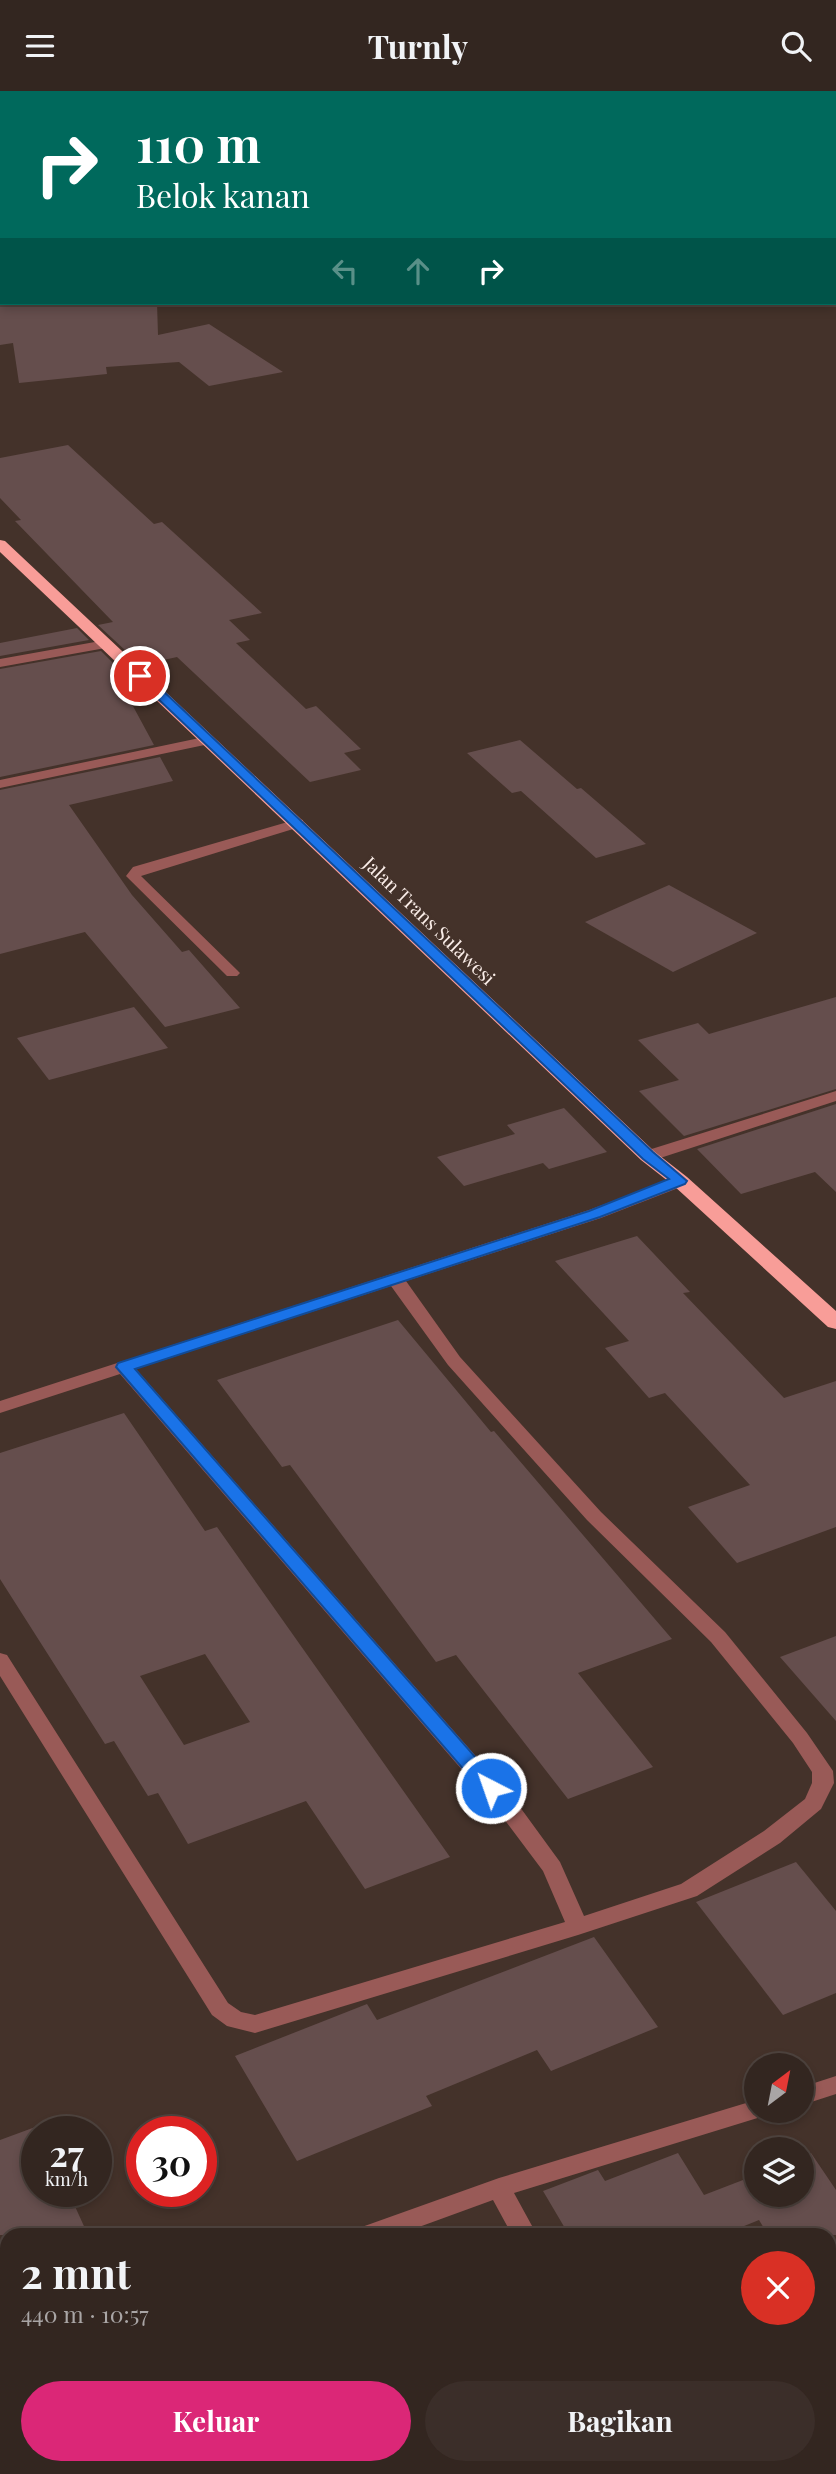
<!DOCTYPE html>
<html lang="id">
<meta charset="utf-8">
<style>
body{margin:0;font-family:"Playfair Display",serif;background:#3b2e29;color:#f1f3f6;height:100vh;display:flex;flex-direction:column;font-size:26px;white-space:nowrap}
*{box-sizing:border-box;margin:0}
p{font-size:23px;color:#a9a5a5}
.icon{flex:none;width:38px;height:38px;fill:none;stroke:currentColor;stroke-width:2;stroke-linecap:round;stroke-linejoin:round}
.map{position:relative;flex:1;overflow:hidden}
.drawer{position:absolute;left:0px;top:2137px;width:836px;height:247px;display:flex;flex-direction:column;background:#332620;border-radius:21px 21px 0 0;box-shadow:0 4px 10px #0003,0 0 0 2px #4e433e}
.drawer>*{flex:none}
.banner{position:absolute;left:0px;top:0px;width:836px;height:214px;box-shadow:0 4px 10px #0003,0 0 0 2px #4e433e;background:#00695c;color:#fff;overflow:hidden}
.needle{width:46px;rotate:32deg}
.tools{position:absolute;left:744px;top:1962px;display:grid;gap:14px}
.tools a{display:grid;place-items:center;width:70px;height:70px;border-radius:50%;background:#332620;box-shadow:0 4px 10px #0003,0 0 0 2px #4e433e;font-size:35px}
.speed{position:absolute;left:21px;top:2025px;display:flex;gap:14px;font-size:35px;font-weight:700;text-align:center}
.speed>*{display:grid;place-content:center;width:91px;height:91px;border-radius:50%;background:#332620;box-shadow:0 4px 10px #0003,0 0 0 2px #4e433e;line-height:1}
.speed small{font-size:18px;font-weight:400}
.speed .limit{border:10px solid #d22;background:#fff;color:#111}
.pin{position:absolute;display:grid;place-items:center;width:60px;height:60px;color:#fff;margin:-30px;border:4px solid #fff;border-radius:50%;box-shadow:0 2px 7px #0007}
.me{position:absolute;width:77px;margin:-38px;rotate:319deg;stroke-linejoin:round;filter:drop-shadow(0 0 5px #0008)}
.turn{display:flex;align-items:center;gap:24px;height:147px;padding:0 21px;font-size:32px}
.turn .icon{width:91px;height:91px;stroke-width:2.5}
.turn b{display:block;font-size:49px;line-height:60px}
.lanes{display:flex;align-items:center;height:66px;padding:0 21px;background:#0003;justify-content:center;gap:35px;direction:ltr}
.lanes .off{opacity:.35}
.round{display:grid;place-items:center;flex:none;width:74px;height:74px;border-radius:37px;background:#3b2e29}
.headline{display:flex;align-items:center;justify-content:space-between;height:119px;padding:0 21px}
h1{font-size:42px;font-weight:700;line-height:52px}
.cta{display:flex;gap:14px;margin-top:auto;padding:14px 21px}
.cta a{flex:1;height:80px;border-radius:42px;background:#db2777;color:#fff;font-size:28px;font-weight:700;line-height:80px;text-align:center}
.cta a+a{background:#3b2e29;color:#f1f3f6}
header{display:flex;justify-content:space-between;align-items:center;height:91px;padding:0 21px;background:#332620;font-size:32px;font-weight:700}
.map>svg:first-child{display:block}
.building{fill:#654e4d;fill-rule:evenodd}
.lines{fill:none;stroke-linecap:round;stroke-linejoin:round}
.minor{fill:#995a57;fill-rule:evenodd}
.highway{fill:#f89d98;fill-rule:evenodd}
.route{fill:#1a73e8;stroke:#114b97;stroke-width:2}
.labels{text-anchor:middle;dominant-baseline:central;stroke-width:5;stroke-linejoin:round;paint-order:stroke}
.street-label{font-size:19px;fill:#faede8;stroke:#44322a}
</style>
<header><svg class="icon" aria-label="menu" viewBox="0 0 24 24"><path d="M4 6h16M4 12h16M4 18h16"/></svg>Turnly<svg class="icon" aria-label="search" viewBox="0 0 24 24"><circle cx="10" cy="10" r="6"/><path d="M15 15l6 6"/></svg></header>
<div class="map">
<svg width="836" height="2383" viewBox="0 0 836 2383">
<rect width="100%" height="100%" fill="#44322a"/>
<g class="building">
<polygon points="0,212 157,212 158,244 209,233 283,281 209,295 179,271 106,276 107,283 19,292 13,252 0,254"/>
<polygon points="68,354 154,433 162,431 262,522 229,529 250,549 236,552 306,618 316,615 361,658 344,662 361,679 310,691 177,566 141,574 98,534 113,531 15,430 21,429 0,407 0,367"/>
<polygon points="77,537 89,549 0,565 0,552"/>
<polygon points="101,560 120,579 114,580 154,654 0,686 0,578"/>
<polygon points="520,649 577,698 581,697 646,753 596,767 521,700 512,702 467,662"/>
<polygon points="160,666 173,690 69,714 132,804 182,861 189,859 240,917 165,936 85,841 0,863 0,699"/>
<polygon points="669,794 757,842 673,881 585,831"/>
<polygon points="836,906 836,998 684,1045 639,1000 679,989 638,949 698,932 709,943"/>
<polygon points="134,916 168,957 49,989 17,947"/>
<polygon points="836,1013 836,1101 815,1081 741,1103 697,1058"/>
<polygon points="564,1017 607,1061 549,1078 543,1072 464,1095 437,1066 515,1043 507,1034"/>
<polygon points="637,1145 690,1201 683,1202 784,1307 836,1290 836,1436 737,1472 688,1416 750,1394 665,1302 649,1307 605,1257 629,1250 555,1170"/>
<polygon points="398,1229 491,1341 494,1340 672,1548 578,1582 653,1676 568,1708 456,1564 436,1571 290,1374 282,1376 217,1289"/>
<path d="M 124,1322 L 205,1440 L 217,1436 L 450,1766 L 365,1798 L 306,1710 L 188,1753 L 158,1702 L 148,1705 L 114,1650 L 105,1653 L 0,1488 L 0,1362 ZM 205,1563 L 250,1631 L 184,1654 L 140,1585 Z"/>
<polygon points="836,1545 836,1630 780,1566"/>
<polygon points="796,1771 836,1820 836,1902 783,1924 696,1811"/>
<polygon points="594,1846 658,1936 551,1980 537,1959 426,2005 432,2015 297,2070 235,1965 367,1913 377,1929"/>
<polygon points="38,2035 41,2040 37,2040 37,2100 68,2100 88,2144 0,2144 0,2049"/>
<polygon points="678,2062 704,2104 756,2084 756,2104 802,2104 802,2066 811,2062 836,2099 836,2144 768,2144 759,2129 722,2144 569,2144 543,2100 598,2079 605,2090"/>
</g>
<g class="lines">
<g class="minor">
<rect x="0" y="22" width="2" height="6"/>
<rect x="835" y="26" width="1" height="6"/>
<polygon points="0,84 2,85 2,94 0,93"/>
<rect x="835" y="124" width="1" height="6"/>
<polygon points="0,151 2,151 0,158"/>
<polygon points="106,549 112,553 111,556 0,576 0,568"/>
<polygon points="209,645 216,649 214,652 0,697 0,689"/>
<polygon points="298,728 303,729 303,735 141,785 237,879 240,882 237,885 227,885 126,785 133,776"/>
<polygon points="836,1000 836,1010 654,1069 648,1070 640,1065 642,1061"/>
<path d="M 680,1085 L 686,1086 L 688,1090 L 686,1094 L 601,1127 L 406,1190 L 460,1266 L 601,1421 L 725,1541 L 807,1642 L 833,1680 L 834,1692 L 821,1718 L 780,1752 L 697,1805 L 578,1844 L 255,1942 L 227,1935 L 212,1924 L 0,1585 L 0,1562 L 7,1564 L 228,1912 L 241,1921 L 255,1924 L 565,1831 L 543,1780 L 501,1724 L 120,1283 L 0,1322 L 0,1310 L 589,1119 ZM 391,1195 L 448,1274 L 587,1429 L 711,1551 L 793,1652 L 812,1681 L 812,1692 L 805,1708 L 764,1740 L 681,1793 L 584,1825 L 560,1771 L 517,1712 L 136,1278 Z"/>
<polygon points="836,1985 836,2003 802,2014 802,1996"/>
<polygon points="756,2009 756,2020 767,2020 764,2025 514,2102 537,2144 512,2144 493,2109 397,2144 356,2144 359,2137 499,2087"/>
<polygon points="7,2257 7,2279 0,2281 0,2259"/>
<polygon points="206,2376 232,2376 235,2383 209,2383"/>
<polygon points="643,2376 669,2376 672,2383 646,2383"/>
</g>
<polygon class="highway" points="0,449 5,450 655,1061 687,1086 836,1220 836,1238 828,1236 673,1094 641,1069 0,461"/>
</g>
<polygon class="route" points="140,581 144,582 653,1061 687,1090 685,1093 600,1126 135,1278 498,1692 500,1697 498,1702 484,1702 116,1276 118,1272 589,1120 669,1088 643,1068 136,587 136,582"/>
<g class="labels">
<g class="street-label">
<text transform="translate(430 829) rotate(44)">Jalan Trans Sulawesi</text>
</g>
</g>
</svg>
<div class="tools">
<a><svg class="needle" viewBox="-14 -14 28 28"><path d="M0-13l5 13h-10z" fill="#e53935"/><path d="M0 13l5-13h-10z" fill="#a9a5a5"/></svg></a>
<a><svg class="icon" aria-label="layers" viewBox="0 0 24 24"><path d="M12 4l9 5-9 5-9-5zM3 14l9 5 9-5"/></svg></a>
</div>
<div class="speed"><div>27<small>km/h</small></div><div class="limit">30</div></div>
<div class="pin" style="left:140px;top:585px;background:#d93025"><svg class="icon" aria-label="arrive" viewBox="0 0 24 24"><path d="M6 21V4h12l-3 4 3 4H6"/></svg></div>
<svg class="me" style="left:491px;top:1697px" viewBox="-20 -20 40 40"><circle r="17" fill="#1a73e8" stroke="#fff" stroke-width="3"/><path d="M0-11L8 9 0 5-8 9z" fill="#fff"/></svg>
<div class="banner">
<div class="turn"><svg class="icon" aria-label="right" viewBox="0 0 24 24"><path d="M7 20v-9h11M14 6l5 5-5 5"/></svg><div><b>110 m</b>Belok kanan</div></div>
<div class="lanes"><svg class="icon off" aria-label="left" viewBox="0 0 24 24"><path d="M17 20v-9H6M10 6l-5 5 5 5"/></svg><svg class="icon off" aria-label="ahead" viewBox="0 0 24 24"><path d="M12 20V5M6 11l6-6 6 6"/></svg><svg class="icon" aria-label="right" viewBox="0 0 24 24"><path d="M7 20v-9h11M14 6l5 5-5 5"/></svg></div>
</div>
<section class="drawer">
<div class="headline"><div><h1>2 mnt</h1><p>440 m · 10:57</p></div><a class="round" style="background:#d93025;color:#fff"><svg class="icon" aria-label="close" viewBox="0 0 24 24"><path d="M6 6l12 12M18 6L6 18"/></svg></a></div>
<div class="cta"><a>Keluar</a><a>Bagikan</a></div>
</section>
</div>
